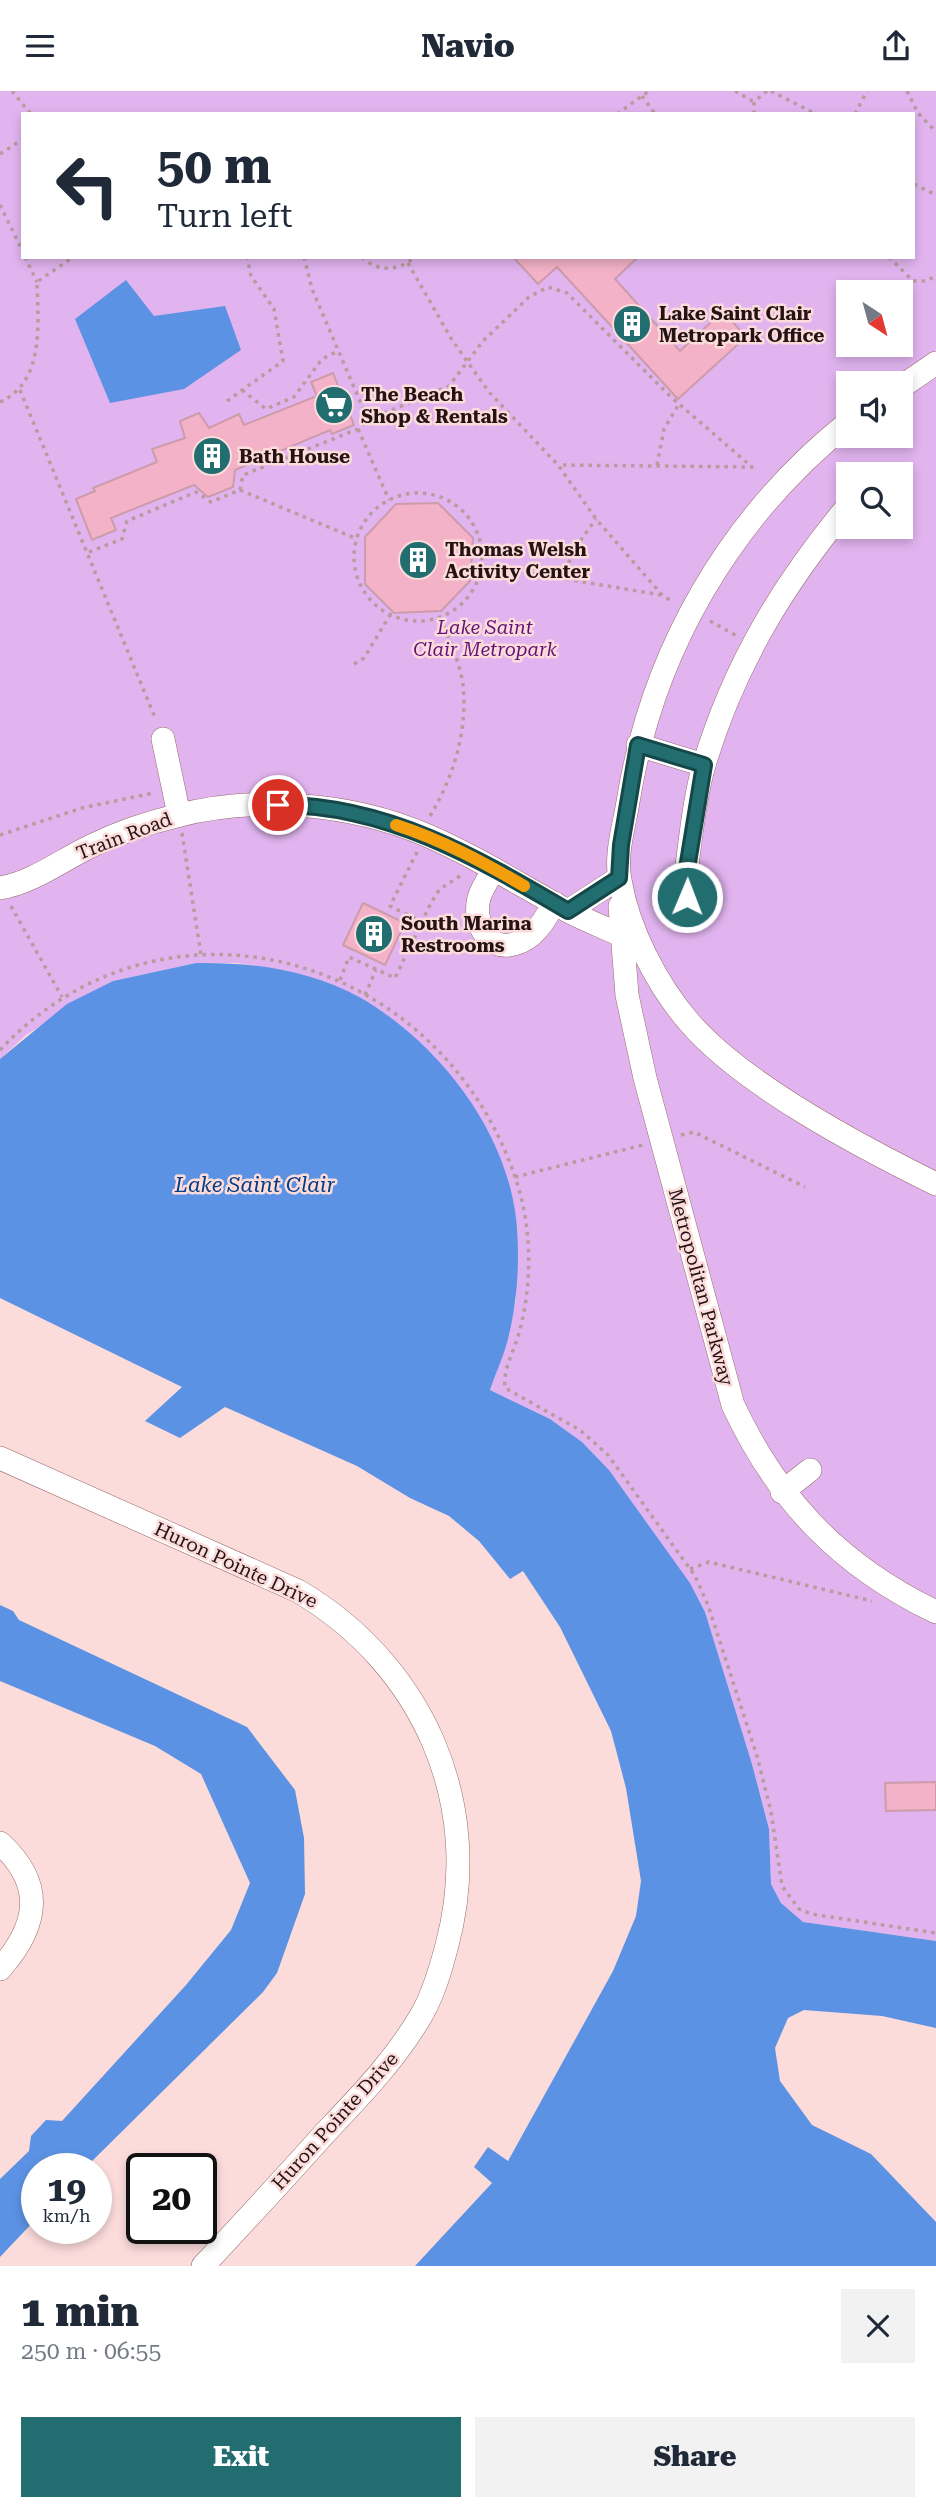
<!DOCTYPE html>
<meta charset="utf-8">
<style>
body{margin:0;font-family:"Roboto Serif",serif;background:#f2f2f3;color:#1f2937;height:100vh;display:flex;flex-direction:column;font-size:26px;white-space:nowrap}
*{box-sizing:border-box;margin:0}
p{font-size:23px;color:#747a83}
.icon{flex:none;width:38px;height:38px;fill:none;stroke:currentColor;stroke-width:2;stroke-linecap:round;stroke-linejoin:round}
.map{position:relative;height:2175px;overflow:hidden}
.side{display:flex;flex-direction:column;background:#fff;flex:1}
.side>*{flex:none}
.guide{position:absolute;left:21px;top:21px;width:894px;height:147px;border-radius:0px;box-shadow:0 4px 10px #0003;background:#fff;color:#1f2937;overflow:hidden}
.needle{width:46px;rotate:144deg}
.buttons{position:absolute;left:836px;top:189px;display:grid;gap:14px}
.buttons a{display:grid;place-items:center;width:77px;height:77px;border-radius:0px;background:#fff;box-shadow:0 4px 10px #0003;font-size:35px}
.speed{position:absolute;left:21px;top:2062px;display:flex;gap:14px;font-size:35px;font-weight:700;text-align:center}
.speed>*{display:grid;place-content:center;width:91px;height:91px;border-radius:50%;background:#fff;box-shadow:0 4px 10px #0003;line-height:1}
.speed small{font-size:18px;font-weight:400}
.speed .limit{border:4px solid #111;border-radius:10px;background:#fff;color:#111}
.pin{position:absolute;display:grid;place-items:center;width:60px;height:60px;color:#fff;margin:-30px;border:4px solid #fff;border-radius:50%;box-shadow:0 2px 7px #0007}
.me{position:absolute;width:77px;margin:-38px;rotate:1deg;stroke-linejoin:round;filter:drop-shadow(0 0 5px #0008)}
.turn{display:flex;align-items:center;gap:24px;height:147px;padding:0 21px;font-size:32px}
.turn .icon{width:91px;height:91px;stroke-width:2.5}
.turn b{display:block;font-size:49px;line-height:60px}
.round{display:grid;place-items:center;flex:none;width:74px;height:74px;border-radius:0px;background:#f2f2f3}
.head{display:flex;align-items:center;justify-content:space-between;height:119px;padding:0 21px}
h1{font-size:42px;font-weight:800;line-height:52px}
.cta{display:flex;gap:14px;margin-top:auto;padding:14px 21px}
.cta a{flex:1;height:80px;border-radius:0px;background:#216d6f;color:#fff;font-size:28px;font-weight:800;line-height:80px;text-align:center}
.cta a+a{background:#f2f2f3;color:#1f2937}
header{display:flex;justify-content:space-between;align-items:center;height:91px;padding:0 21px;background:#fff;font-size:32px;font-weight:800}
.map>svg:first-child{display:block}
.green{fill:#e1b4ef;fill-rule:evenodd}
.water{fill:#5b92e3}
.building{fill:#f3b2c7;stroke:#cc9cab;stroke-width:2}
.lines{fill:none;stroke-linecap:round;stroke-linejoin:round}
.minor-casing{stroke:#9a6b6c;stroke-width:24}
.path{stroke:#b89b9c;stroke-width:3.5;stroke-dasharray:3.5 5;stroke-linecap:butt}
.minor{stroke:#fff;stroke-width:23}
.route-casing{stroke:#154748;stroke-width:18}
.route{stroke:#216d6f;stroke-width:12}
.slow{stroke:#f59e0b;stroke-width:12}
.labels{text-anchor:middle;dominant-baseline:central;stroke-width:5;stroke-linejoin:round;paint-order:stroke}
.poi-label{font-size:19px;font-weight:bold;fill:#251314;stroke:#fcdbdb;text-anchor:start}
.park-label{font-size:19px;font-style:italic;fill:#631278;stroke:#fcdbdb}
.street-label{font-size:19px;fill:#251314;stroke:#fcdbdb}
.water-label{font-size:21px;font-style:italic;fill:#053d85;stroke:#fcdbdb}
</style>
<header><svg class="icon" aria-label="menu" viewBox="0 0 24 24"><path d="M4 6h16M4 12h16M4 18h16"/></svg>Navio<svg class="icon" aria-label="share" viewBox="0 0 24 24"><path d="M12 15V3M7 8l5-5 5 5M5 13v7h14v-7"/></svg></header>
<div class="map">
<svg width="936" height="2175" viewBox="0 0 936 2175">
<rect width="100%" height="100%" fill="#fcdbdb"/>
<path class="green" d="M 0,0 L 936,0 L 936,1850 L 802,1831 L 781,1812 L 771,1793 L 769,1738 L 752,1673 L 705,1521 L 690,1492 L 609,1379 L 582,1351 L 550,1328 L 490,1299 L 509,1245 L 516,1208 L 516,1127 L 437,969 L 401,936 L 361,907 L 284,879 L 236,872 L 196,872 L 113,890 L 26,944 L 0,968 ZM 23,23 L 914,23 L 914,166 L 23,166 ZM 849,201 L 901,201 L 901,254 L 849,254 ZM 849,292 L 901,292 L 901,345 L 849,345 ZM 849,383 L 901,383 L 901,436 L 849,436 Z"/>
<g class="water">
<polygon points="126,189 154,225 225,215 241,259 184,298 110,312 75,228"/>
<path d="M 196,872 C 252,871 311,879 361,907 C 438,952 505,1037 516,1127 C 520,1165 518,1207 509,1244 C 505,1262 496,1281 490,1299 L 550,1328 L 582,1351 L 609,1379 L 690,1492 L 705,1521 L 752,1673 L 769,1738 L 771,1793 L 781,1812 L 803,1831 L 936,1850 L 936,1937 L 882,1925 L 804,1919 L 788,1927 L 775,1957 L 780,1990 L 812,2034 L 871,2063 L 936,2131 L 936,2175 L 415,2175 L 492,2092 L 474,2076 L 488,2056 L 508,2070 L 613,1880 L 636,1825 L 641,1790 L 626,1697 L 611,1640 L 560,1536 L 523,1480 L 510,1488 L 479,1450 L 449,1425 L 410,1407 L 357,1375 L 225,1316 L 180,1347 L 145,1330 L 182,1296 L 0,1207 L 0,968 L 67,913 L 113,890 Z"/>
<polygon points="0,1514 13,1520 19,1529 247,1636 295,1699 304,1747 305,1803 277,1882 263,1901 85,2077 37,2077 37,2127 0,2166 0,2088 29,2060 31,2045 46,2029 62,2030 186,1894 231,1839 250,1792 201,1683 155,1655 0,1590"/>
</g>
<g class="building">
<polygon points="513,166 634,166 636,168 615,188 680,260 723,220 746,246 678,308 557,176 538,193"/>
<polygon points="333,282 354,334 332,343 330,339 235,379 233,396 208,406 194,394 111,427 116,439 92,449 76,408 95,400 93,397 157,371 152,358 185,347 180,330 199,322 209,337 239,323 244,334 317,305 311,291"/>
<polygon points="438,412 473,447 470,490 441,520 394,522 365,493 365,446 396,413"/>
<polygon points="363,812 405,832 385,874 343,854"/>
<polygon points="936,1691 936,1719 886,1720 885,1692"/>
</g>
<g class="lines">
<defs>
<g id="minor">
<polyline points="901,296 936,272"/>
<path d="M 849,331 C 730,426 652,560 628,711 C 624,735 615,764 620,789 C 628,838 657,894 689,931 C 743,994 861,1056 936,1093"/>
<polyline points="163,648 179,724"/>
<polyline points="638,654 704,674"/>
<path d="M 494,778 C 489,787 482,797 479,807 C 473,829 486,861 514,853 C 534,848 545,829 554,812"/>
<path d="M 0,797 C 32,792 62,769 91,755 C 118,742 147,732 176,725 C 256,704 351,712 426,744 C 475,765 520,794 566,819 C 588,831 612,839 634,850"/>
<path d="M 687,806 L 684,796 C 690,756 693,713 704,674 C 734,574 783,493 849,414"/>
<path d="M 620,815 L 627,904 L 645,987 L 733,1314 C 778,1410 840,1475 936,1521"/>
<polyline points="568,820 619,787"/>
<path d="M 0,1367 L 298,1500 C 422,1573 485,1712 447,1854 C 441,1877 434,1902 422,1923 C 396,1968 361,2004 325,2042 C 285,2087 244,2131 203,2175"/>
<polyline points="782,1401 810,1379"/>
<path d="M 0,1752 C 45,1793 39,1834 0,1878"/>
</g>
</defs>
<use href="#minor" class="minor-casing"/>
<g class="path">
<polyline points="12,0 31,23"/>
<polyline points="735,0 754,11"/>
<polyline points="771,0 816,23"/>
<polyline points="907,0 918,22 936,41"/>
<polyline points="642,5 655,23"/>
<polyline points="617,23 649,0"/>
<polyline points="754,23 754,11 767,0"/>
<polyline points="855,23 867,0"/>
<polyline points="0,63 23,48"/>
<polyline points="914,93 936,104"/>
<polyline points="0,114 23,161"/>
<polyline points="25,166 37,191"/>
<polyline points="304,166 312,198 368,329"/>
<path d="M 362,166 C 378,182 399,180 415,166"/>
<polyline points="889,166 913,190 926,190 936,185"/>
<polyline points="408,172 452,249 489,301 558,374 596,428 663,505 672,510"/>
<polyline points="20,299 156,629"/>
<polyline points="242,299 266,318 294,306 322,268 338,260"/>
<polyline points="227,310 283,270 274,218 251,185 247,166"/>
<path d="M 0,311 C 45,291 38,232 37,191 L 73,166"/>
<polyline points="358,338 389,409"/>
<polyline points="657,374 664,338 679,313"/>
<polyline points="240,399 357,448"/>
<circle cx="418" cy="466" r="64"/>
<polyline points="89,461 122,448 127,430 196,401 211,411 240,399 243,384 358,338 368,329 449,295 483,250 529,206 548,196 567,202 671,306 752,376 558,374"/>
<polyline points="482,474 661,504"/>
<polyline points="563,488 573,460 596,428"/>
<polyline points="710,530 737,545"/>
<polyline points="354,573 364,567 390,524"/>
<path d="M 430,725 C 453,687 468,640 463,594 C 460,572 449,548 441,527"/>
<polyline points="182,742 201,864"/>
<polyline points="0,744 82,717 153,702"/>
<polyline points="417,761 390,815 422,831"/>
<polyline points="11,815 62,906"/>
<polyline points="340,889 349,866 395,887 432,810 440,798 463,783"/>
<polyline points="365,904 376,879"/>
<path d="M 0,959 C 169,780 448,868 518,1095 C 532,1140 532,1196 519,1242 C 514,1261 503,1277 505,1297 L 580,1339 L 608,1364 L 695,1485 L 708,1514 L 757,1665 L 771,1721 L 782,1795 L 799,1818 L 811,1823 L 936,1842"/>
<polyline points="681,1044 694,1041 805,1096"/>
<polyline points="515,1086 643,1054"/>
<polyline points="690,1478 709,1471 872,1510"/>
</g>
<use href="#minor" class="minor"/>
</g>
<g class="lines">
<defs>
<path id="route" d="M 278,714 C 385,713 478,767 568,820 L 619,787 L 621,754 L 638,654 L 704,674 L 684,796 L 687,806"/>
</defs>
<use href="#route" class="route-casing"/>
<use href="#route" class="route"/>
<path class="slow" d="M 396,734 C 442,749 483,771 524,795"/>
</g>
<defs>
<symbol id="building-disc" viewBox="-11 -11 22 22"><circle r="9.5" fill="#216d6f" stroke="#fcdbdb"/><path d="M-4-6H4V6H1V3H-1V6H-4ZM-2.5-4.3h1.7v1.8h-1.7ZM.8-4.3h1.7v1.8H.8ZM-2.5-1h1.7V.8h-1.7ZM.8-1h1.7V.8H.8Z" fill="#fff"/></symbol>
<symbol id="supermarket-disc" viewBox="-11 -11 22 22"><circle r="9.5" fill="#216d6f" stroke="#fcdbdb"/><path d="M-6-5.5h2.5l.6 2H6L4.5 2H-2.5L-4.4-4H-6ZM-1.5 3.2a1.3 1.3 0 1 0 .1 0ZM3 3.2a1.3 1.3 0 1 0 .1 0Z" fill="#fff"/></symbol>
</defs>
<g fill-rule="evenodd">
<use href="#building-disc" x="610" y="211" width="44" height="44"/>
<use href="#supermarket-disc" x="312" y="292" width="44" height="44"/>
<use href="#building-disc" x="190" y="343" width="44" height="44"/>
<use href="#building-disc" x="396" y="447" width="44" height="44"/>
<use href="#building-disc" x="352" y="821" width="44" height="44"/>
</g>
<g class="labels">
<g class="poi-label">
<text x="659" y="222">Lake Saint Clair<tspan x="659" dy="22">Metropark Office</tspan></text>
<text x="361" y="303">The Beach<tspan x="361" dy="22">Shop &amp; Rentals</tspan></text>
<text x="239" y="365">Bath House</text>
<text x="445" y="458">Thomas Welsh<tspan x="445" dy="22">Activity Center</tspan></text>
<text x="401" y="832">South Marina<tspan x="401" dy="22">Restrooms</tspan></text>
</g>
<g class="park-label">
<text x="485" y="536">Lake Saint<tspan x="485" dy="22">Clair Metropark</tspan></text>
</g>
<g class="street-label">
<text transform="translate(124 745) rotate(-21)">Train Road</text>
<text transform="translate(701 1196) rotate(75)">Metropolitan Parkway</text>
<text transform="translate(236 1474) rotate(25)">Huron Pointe Drive</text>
<text transform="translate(335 2030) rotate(-48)">Huron Pointe Drive</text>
</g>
<g class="water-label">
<text x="255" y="1094">Lake Saint Clair</text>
</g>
</g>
</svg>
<div class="buttons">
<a><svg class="needle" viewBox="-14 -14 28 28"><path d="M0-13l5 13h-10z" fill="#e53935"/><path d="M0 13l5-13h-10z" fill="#747a83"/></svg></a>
<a><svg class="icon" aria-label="sound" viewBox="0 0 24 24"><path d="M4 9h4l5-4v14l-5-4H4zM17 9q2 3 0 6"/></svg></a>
<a><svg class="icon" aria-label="search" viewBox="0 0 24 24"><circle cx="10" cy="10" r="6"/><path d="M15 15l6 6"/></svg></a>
</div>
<div class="speed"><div>19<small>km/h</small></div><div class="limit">20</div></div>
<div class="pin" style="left:278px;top:714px;background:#d93025"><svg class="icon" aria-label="arrive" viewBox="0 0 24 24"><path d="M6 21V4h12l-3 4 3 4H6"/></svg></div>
<svg class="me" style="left:687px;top:806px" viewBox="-20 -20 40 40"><circle r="17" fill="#216d6f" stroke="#fff" stroke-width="3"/><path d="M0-11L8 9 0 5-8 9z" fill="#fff"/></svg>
<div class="guide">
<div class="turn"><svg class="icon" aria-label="left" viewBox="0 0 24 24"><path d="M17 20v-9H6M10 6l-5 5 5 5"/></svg><div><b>50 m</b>Turn left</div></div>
</div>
</div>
<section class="side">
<div class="head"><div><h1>1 min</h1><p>250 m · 06:55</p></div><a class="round"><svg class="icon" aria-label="close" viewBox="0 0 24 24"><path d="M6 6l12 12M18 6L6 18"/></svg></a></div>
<div class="cta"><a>Exit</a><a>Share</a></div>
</section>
